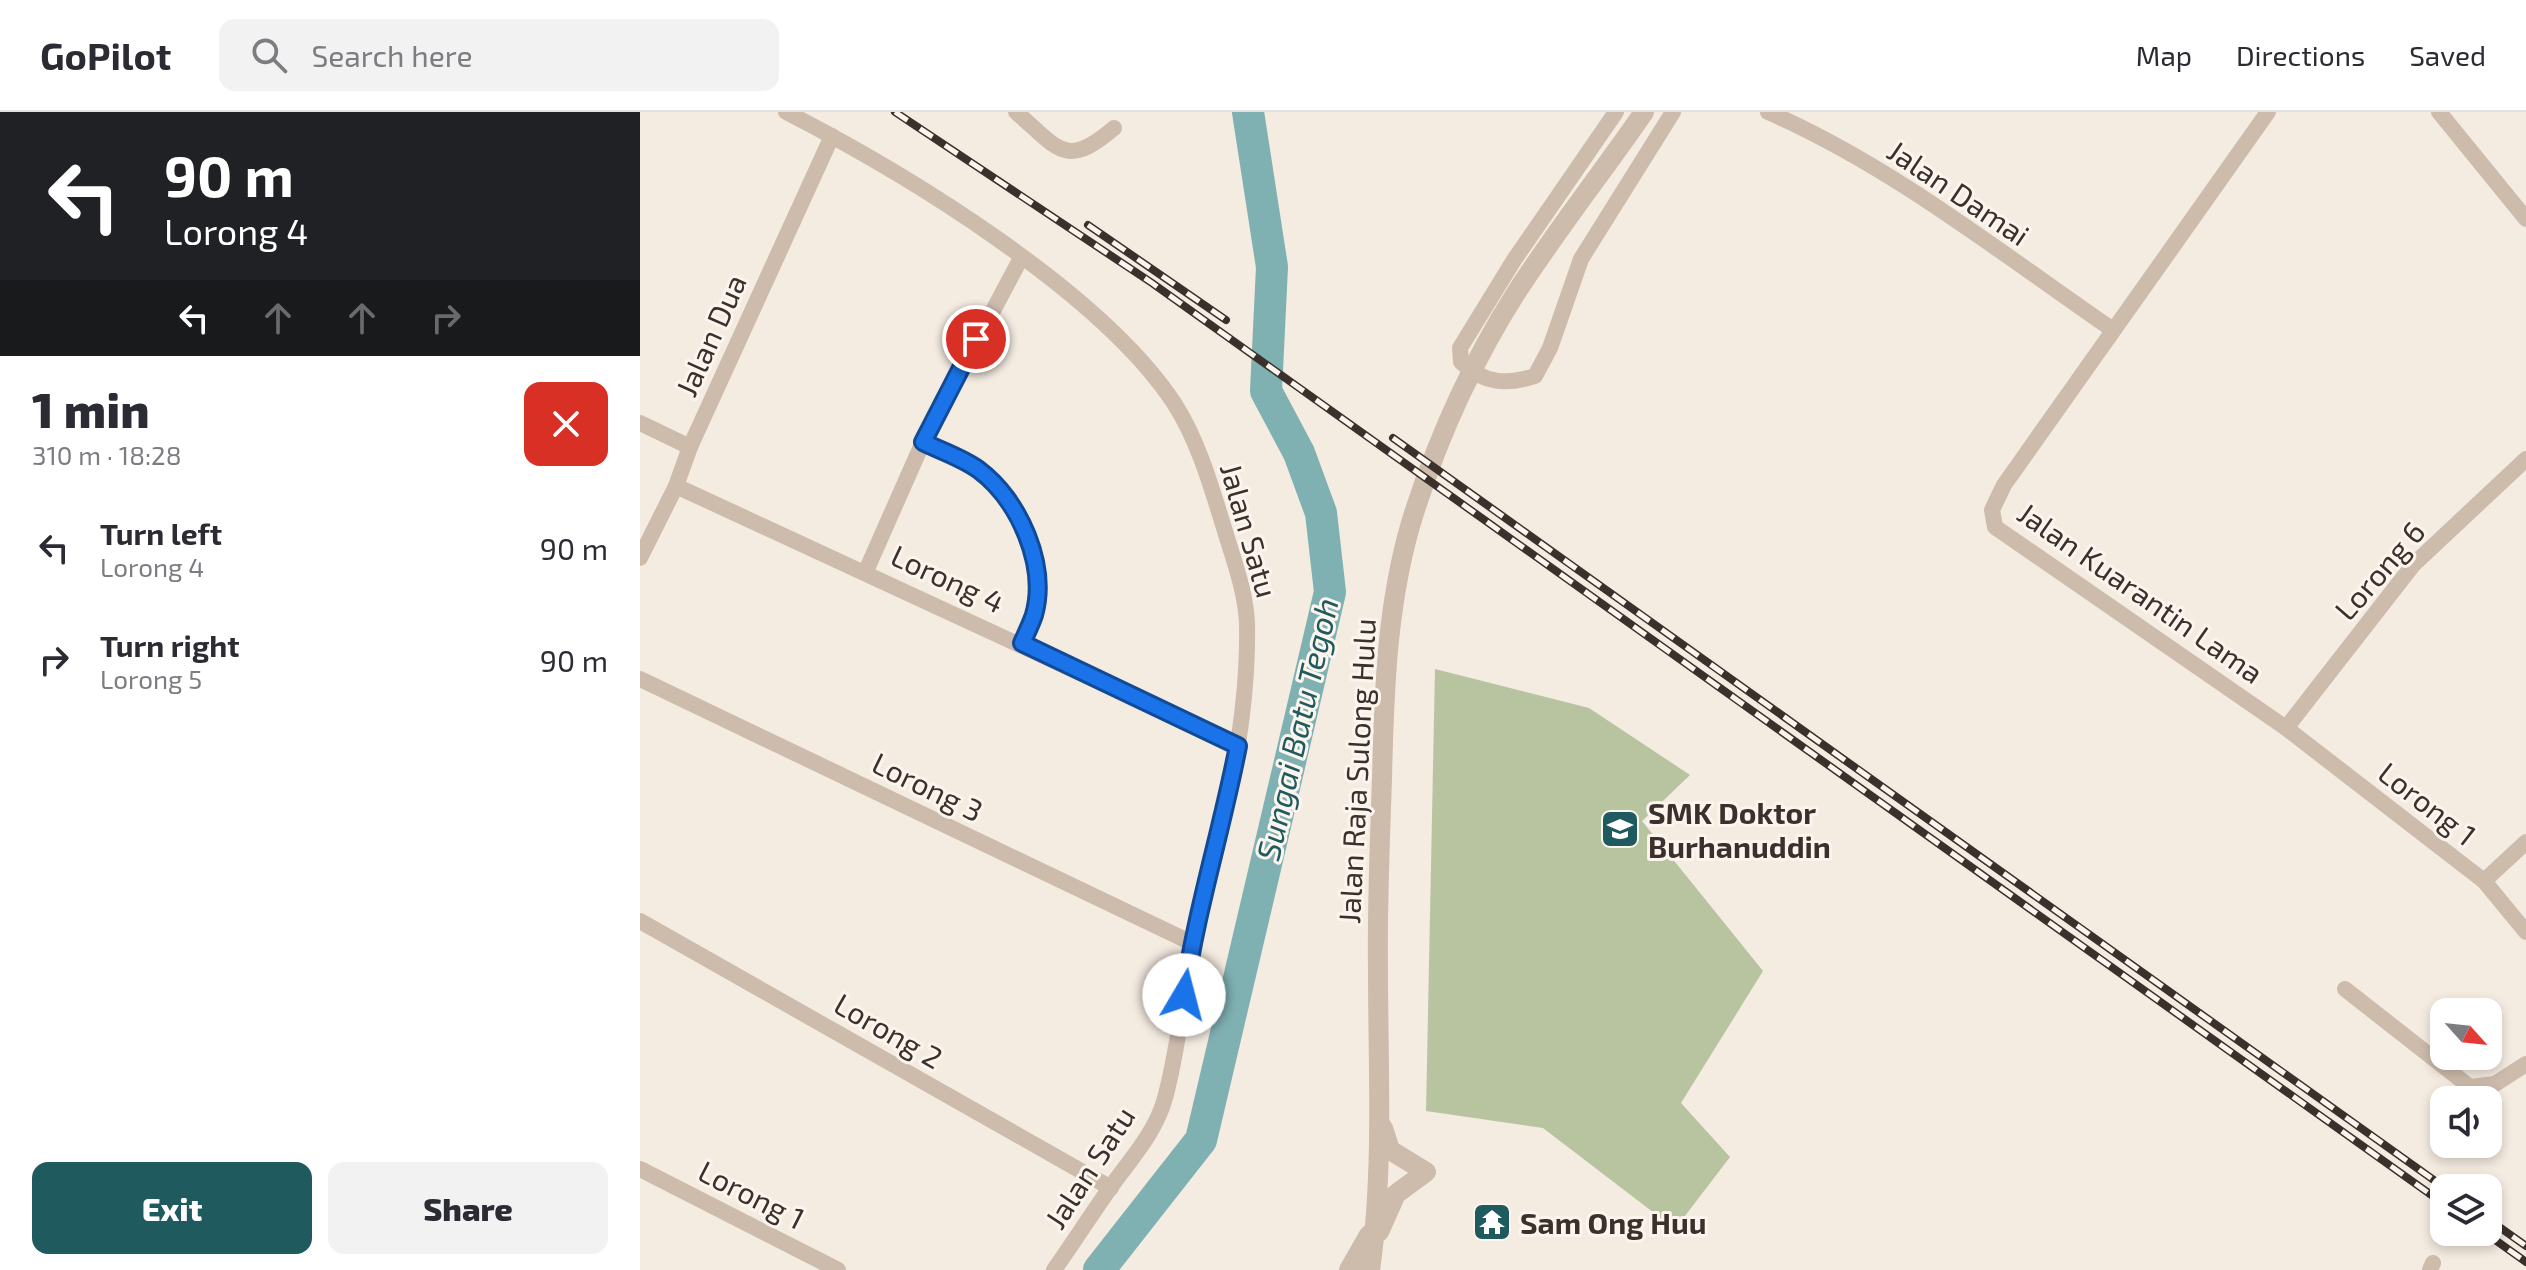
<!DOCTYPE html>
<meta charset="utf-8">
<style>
body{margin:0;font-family:"Exo 2",sans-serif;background:#f2f2f3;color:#2b2b33;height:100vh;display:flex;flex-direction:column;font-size:30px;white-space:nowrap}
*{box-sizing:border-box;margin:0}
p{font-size:26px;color:#7c7c81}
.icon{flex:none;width:44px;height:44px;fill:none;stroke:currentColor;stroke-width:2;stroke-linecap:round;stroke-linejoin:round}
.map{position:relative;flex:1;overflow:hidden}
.details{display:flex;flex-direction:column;background:#fff;width:640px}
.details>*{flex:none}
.banner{background:#202124;color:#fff;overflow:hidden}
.needle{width:52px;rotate:117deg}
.controls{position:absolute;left:1790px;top:886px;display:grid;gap:16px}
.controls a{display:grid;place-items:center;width:72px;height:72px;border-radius:16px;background:#fff;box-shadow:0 4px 12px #0003;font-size:40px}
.pin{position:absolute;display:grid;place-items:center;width:68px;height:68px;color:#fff;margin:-34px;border:4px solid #fff;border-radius:50%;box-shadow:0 2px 8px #0007}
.me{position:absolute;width:88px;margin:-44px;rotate:8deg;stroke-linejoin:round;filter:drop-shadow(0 0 6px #0008)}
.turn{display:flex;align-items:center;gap:28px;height:168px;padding:0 32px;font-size:36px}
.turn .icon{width:104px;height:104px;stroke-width:2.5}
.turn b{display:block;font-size:56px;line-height:68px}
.lanes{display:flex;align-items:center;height:76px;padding:0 32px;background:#0003;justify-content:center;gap:40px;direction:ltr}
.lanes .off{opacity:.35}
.round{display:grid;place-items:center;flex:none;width:84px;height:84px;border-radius:16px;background:#f2f2f3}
.headline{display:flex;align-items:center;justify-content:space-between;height:136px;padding:0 32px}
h1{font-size:48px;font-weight:800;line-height:60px}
.action{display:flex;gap:16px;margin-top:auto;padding:16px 32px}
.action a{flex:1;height:92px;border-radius:16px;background:#1f5a5e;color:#fff;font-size:32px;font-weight:800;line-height:92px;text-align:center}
.action a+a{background:#f2f2f3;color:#2b2b33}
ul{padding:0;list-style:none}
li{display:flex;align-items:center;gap:24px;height:112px;padding:0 32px}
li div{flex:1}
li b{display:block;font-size:30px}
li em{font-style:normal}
header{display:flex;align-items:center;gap:48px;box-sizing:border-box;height:112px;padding:0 40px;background:#fff;border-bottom:2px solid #e1e1e2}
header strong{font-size:38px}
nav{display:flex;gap:44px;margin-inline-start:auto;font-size:28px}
.search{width:560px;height:72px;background:#f2f2f3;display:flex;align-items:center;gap:20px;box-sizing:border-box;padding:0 28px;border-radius:16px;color:#7c7c81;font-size:30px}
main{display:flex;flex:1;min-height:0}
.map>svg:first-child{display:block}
.green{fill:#b8c4a0}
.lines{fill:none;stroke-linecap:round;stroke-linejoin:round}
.river{stroke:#7fb0b2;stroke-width:32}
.minor{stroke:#cdbbac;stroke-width:16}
.tertiary{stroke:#cdbbac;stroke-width:20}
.rail-casing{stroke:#3b302b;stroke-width:8}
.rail{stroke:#fbf5ee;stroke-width:5;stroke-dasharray:15;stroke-linecap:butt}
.route-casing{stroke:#114b97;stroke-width:20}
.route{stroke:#1a73e8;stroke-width:14}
.labels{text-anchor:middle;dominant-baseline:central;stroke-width:6;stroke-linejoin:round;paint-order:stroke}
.street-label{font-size:30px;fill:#3b302b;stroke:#fbf5ee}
.poi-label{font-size:30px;font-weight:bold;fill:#3b302b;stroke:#fbf5ee;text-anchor:start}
.water-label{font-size:32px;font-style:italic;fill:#1f5a5e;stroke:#fbf5ee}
</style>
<header>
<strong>GoPilot</strong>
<div class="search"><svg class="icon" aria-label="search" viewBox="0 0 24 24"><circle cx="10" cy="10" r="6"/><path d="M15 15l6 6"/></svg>Search here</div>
<nav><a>Map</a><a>Directions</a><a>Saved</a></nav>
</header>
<main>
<section class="details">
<div class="banner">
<div class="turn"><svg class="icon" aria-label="left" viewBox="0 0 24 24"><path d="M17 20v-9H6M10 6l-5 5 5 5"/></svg><div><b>90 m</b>Lorong 4</div></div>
<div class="lanes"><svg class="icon" aria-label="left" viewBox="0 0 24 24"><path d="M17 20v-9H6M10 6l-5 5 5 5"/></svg><svg class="icon off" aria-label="ahead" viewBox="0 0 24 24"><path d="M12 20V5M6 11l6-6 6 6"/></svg><svg class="icon off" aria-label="ahead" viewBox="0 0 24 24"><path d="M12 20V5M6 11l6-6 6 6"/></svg><svg class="icon off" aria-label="right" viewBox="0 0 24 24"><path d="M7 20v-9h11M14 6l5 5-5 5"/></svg></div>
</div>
<div class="headline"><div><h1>1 min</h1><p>310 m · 18:28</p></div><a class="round" style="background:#d93025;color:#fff"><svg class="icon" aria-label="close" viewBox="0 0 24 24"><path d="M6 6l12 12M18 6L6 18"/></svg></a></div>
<ul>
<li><svg class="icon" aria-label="left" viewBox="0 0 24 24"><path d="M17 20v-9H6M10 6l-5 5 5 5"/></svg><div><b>Turn left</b><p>Lorong 4</p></div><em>90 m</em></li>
<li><svg class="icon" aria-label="right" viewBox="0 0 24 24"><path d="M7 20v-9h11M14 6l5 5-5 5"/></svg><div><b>Turn right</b><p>Lorong 5</p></div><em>90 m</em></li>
</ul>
<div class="action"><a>Exit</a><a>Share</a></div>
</section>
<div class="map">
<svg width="1886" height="1158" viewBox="0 0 1886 1158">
<rect width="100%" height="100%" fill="#f4ebe1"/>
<polygon class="green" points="795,557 949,596 1050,663 1002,709 1123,859 1041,991 1090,1045 1035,1117 903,1016 786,999"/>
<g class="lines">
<polyline class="river" points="459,1158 561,1028 690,480 681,401 659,341 626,279 632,155 608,0"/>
<g class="minor">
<path d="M 146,0 C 265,61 460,179 534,291 C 558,328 571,374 584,416 C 593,446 606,480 607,512 C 609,609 585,705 561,798 C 544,860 542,924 525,986 C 516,1020 490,1048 470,1076 C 451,1103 433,1131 414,1158"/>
<path d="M 376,0 C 418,36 425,58 474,16"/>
<path d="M 976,0 L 874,148 L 820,236 L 821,250 C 844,272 867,273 895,264 L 910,236 L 941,147 L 1033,0"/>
<path d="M 1128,0 C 1252,54 1362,142 1473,218"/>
<polyline points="1628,0 1364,373 1352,398 1355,415 1646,616 1844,769 1886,820"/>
<polyline points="1799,0 1886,107"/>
<polyline points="0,311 50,335"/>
<path d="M 283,330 C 301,339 323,346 339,358 C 379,388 407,453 394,503 C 391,512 386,522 382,531"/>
<polyline points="36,374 598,634"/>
<polyline points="0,446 36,374 50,335 192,24"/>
<polyline points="226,459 283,330 381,146"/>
<polyline points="0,567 552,831"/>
<polyline points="1646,616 1773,453 1886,347"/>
<polyline points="1844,769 1886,730"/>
<polyline points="0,809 471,1076"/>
<polyline points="1705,877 1830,975 1855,972 1886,952"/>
<polyline points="0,1057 198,1158"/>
<polyline points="1790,1158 1793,1151"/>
</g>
<g class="tertiary">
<polyline points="739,1120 756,1082 786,1060 750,1038 743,1016"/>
<polyline points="709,1158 729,1123"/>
<path d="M 730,1158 C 744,1059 738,957 738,857 C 737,793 740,730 742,666 C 744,577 747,484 775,398 C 799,324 834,247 876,181 C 916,119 962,61 1004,0"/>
</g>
<defs>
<g id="rail">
<polyline points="255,0 512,171 1804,1092"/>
<polyline points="448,113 586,208"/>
<polyline points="753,326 1805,1076"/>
<polyline points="1848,1107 1886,1134"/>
<polyline points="1844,1120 1886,1150"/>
</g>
</defs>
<use href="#rail" class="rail-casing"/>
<use href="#rail" class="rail"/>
</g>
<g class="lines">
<defs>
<path id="route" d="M 336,227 L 283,330 C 301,339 323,346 339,358 C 379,388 408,453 394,503 C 391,512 386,522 382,531 L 598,634 C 582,717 556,799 544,883"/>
</defs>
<use href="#route" class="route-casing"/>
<use href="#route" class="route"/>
</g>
<defs>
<symbol id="school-square" viewBox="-11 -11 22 22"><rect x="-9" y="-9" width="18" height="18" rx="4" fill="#1f5a5e" stroke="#fbf5ee"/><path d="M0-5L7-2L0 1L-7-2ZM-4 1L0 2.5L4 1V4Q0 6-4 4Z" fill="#fff"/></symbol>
<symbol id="temple-square" viewBox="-11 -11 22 22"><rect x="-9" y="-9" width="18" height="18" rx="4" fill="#1f5a5e" stroke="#fbf5ee"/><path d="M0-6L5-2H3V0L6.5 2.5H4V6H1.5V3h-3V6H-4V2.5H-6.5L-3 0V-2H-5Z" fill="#fff"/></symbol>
</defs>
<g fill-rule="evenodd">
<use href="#school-square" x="958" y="695" width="44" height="44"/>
<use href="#temple-square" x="830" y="1088" width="44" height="44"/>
</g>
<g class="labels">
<g class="street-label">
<text transform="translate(1319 80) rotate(34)">Jalan Damai</text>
<text transform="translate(70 223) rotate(-66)">Jalan Dua</text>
<text transform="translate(610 418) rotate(74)">Jalan Satu</text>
<text transform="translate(1739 458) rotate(-49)">Lorong 6</text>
<text transform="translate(308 466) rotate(25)">Lorong 4</text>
<text transform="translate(1501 480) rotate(35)">Jalan Kuarantin Lama</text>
<text transform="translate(716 659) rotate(-87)">Jalan Raja Sulong Hulu</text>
<text transform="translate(288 674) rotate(26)">Lorong 3</text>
<text transform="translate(1788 691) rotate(38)">Lorong 1</text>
<text transform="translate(249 918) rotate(30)">Lorong 2</text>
<text transform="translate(449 1055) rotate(-57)">Jalan Satu</text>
<text transform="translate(112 1082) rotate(27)">Lorong 1</text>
</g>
<g class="poi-label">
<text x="1008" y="700">SMK Doktor<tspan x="1008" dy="34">Burhanuddin</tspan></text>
<text x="880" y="1110">Sam Ong Huu</text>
</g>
<g class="water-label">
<text transform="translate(656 617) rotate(-77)">Sungai Batu Tegoh</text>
</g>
</g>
</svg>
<div class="controls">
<a><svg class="needle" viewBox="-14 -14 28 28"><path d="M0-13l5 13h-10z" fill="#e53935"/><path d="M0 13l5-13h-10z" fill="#7c7c81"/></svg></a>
<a><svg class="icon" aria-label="sound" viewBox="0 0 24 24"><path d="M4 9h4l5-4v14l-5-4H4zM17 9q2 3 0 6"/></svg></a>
<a><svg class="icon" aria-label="layers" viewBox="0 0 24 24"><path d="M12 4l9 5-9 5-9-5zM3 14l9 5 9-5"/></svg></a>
</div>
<div class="pin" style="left:336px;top:227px;background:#d93025"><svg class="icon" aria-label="arrive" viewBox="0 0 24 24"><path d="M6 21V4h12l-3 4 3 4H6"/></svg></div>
<svg class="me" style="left:544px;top:883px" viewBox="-20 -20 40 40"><circle r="19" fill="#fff"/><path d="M0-13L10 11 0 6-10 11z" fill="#1a73e8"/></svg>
</div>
</main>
